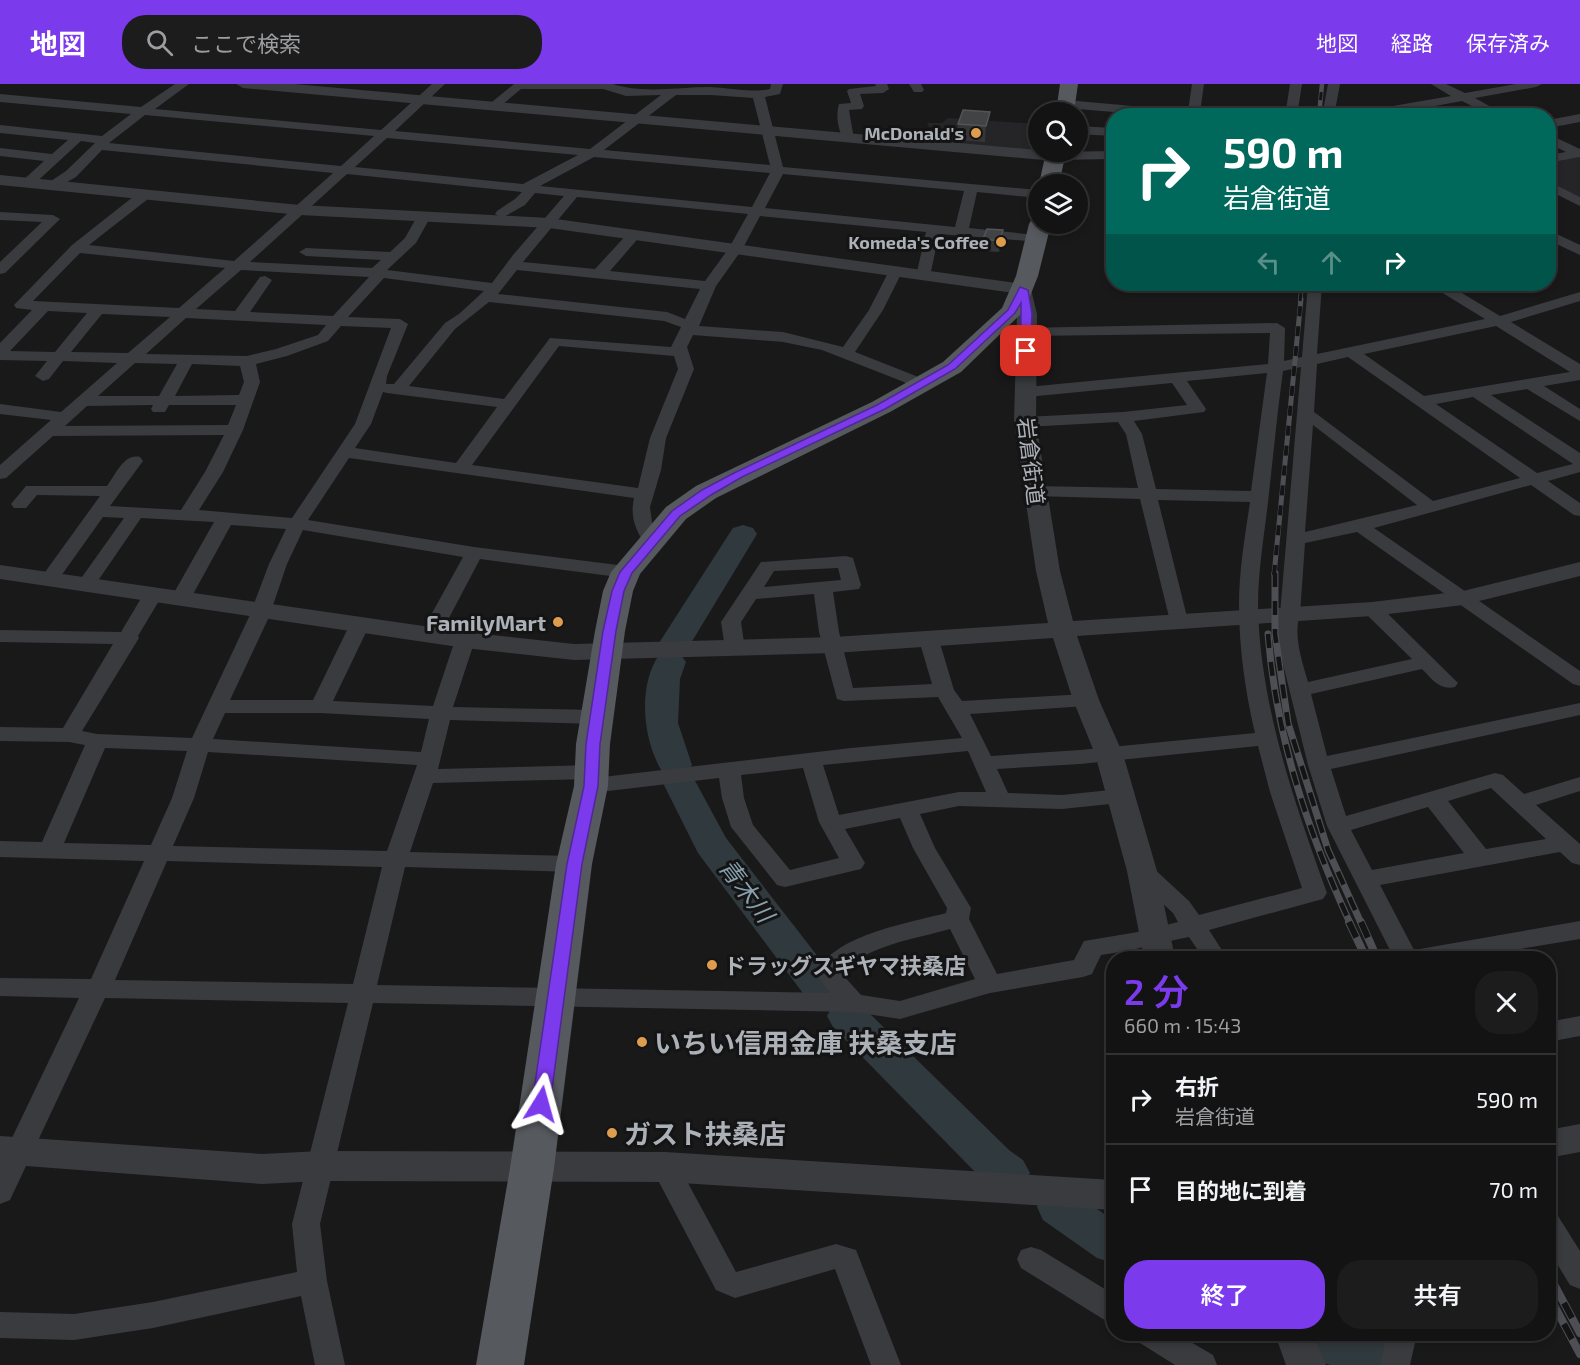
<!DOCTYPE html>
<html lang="ja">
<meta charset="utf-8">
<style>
body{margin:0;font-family:"Exo 2","Noto Sans JP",sans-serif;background:#1c1c1d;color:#f1f3f6;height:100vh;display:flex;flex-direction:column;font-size:22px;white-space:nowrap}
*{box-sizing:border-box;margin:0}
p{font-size:20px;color:#9d9ea0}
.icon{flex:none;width:33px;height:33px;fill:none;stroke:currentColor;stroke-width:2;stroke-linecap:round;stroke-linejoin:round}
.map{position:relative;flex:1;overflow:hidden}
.drawer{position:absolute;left:1106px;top:867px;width:450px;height:390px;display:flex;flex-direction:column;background:#131314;border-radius:24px;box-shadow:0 3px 9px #0003,0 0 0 2px #323234}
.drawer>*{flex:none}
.top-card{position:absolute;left:1106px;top:24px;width:450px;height:183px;border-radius:24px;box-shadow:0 3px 9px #0003,0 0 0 2px #323234;background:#00695c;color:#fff;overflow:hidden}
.controls{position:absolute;left:1028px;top:18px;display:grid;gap:12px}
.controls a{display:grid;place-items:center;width:60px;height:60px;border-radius:50%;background:#131314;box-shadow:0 3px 9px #0003,0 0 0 2px #323234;font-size:30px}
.pin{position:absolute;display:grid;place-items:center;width:51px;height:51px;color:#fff;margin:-26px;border-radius:12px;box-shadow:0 3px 9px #0006}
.me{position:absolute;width:66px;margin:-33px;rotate:8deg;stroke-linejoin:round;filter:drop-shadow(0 0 4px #0008)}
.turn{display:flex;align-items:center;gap:21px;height:126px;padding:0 18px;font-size:27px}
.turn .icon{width:78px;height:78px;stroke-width:2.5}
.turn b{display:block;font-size:42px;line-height:51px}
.lanes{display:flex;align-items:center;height:57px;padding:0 18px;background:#0003;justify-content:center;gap:30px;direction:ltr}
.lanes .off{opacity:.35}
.round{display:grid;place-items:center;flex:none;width:63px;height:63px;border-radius:24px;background:#1c1c1d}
.overview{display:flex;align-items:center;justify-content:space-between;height:102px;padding:0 18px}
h1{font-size:36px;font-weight:600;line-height:45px;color:#7c3aed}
.cta{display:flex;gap:12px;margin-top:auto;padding:12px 18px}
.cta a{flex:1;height:69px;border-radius:24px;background:#7c3aed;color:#fff;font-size:24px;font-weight:600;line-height:69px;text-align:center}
.cta a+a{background:#1c1c1d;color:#f1f3f6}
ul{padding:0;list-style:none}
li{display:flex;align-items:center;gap:18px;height:90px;padding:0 18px;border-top:2px solid #323234}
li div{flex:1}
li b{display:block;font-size:22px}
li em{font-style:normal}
header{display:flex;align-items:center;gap:36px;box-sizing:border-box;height:84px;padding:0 30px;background:#7c3aed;color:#fff}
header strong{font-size:28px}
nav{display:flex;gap:33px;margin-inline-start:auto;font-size:21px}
.search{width:420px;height:54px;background:#1c1c1d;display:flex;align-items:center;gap:15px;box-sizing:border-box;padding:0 21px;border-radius:24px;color:#9d9ea0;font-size:22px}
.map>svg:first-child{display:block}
.built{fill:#252527}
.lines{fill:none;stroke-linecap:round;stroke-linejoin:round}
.river{fill:#30393d;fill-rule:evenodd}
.minor{fill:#3a3b3f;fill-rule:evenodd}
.tertiary{fill:#3a3b3f;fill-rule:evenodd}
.primary{fill:#56595e;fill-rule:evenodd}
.rail-far3-casing{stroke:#4d4f54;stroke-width:4.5}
.rail-far2-casing{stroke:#4d4f54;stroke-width:5}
.rail-far1-casing{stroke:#4d4f54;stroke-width:7}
.rail-casing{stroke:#4d4f54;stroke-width:8}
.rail-far3{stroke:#141415;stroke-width:3;stroke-dasharray:8;stroke-linecap:butt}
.rail-far2{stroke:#141415;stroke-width:4;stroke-dasharray:10;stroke-linecap:butt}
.rail-far1{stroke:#141415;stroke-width:4.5;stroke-dasharray:14;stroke-linecap:butt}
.rail{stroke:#141415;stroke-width:6;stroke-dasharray:17;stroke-linecap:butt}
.wall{fill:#353538}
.shaded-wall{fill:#242426}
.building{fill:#424345;stroke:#525457;stroke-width:1.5}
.route{fill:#7c3aed;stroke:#51269a;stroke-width:1.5}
.poi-dot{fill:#de9d4c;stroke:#141415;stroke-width:2}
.labels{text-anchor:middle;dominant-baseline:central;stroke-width:6;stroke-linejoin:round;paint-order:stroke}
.far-poi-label{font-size:18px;font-weight:bold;fill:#acb1b8;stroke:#141415;text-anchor:end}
.street-label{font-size:22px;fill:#acb1b8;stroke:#141415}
.poi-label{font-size:22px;font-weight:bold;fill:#acb1b8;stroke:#141415;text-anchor:end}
.water-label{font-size:24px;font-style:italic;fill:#87a1af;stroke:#141415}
.near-poi-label{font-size:27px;font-weight:bold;fill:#acb1b8;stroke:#141415;text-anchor:start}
</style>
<header>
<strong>地図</strong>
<div class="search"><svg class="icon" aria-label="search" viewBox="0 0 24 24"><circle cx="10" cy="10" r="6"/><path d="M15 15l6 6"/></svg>ここで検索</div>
<nav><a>地図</a><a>経路</a><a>保存済み</a></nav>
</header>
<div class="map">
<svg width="1580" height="1281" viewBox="0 0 1580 1281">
<rect width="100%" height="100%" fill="#19191a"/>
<g class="built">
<polygon points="948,34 1038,40 1037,67 950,61 950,51 933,48 936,44 929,43 927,39 942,39"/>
<polygon points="1580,73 1580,113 1548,97 1548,79"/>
</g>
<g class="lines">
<g class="river">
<polygon points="743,441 753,444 757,450 691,559 686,566 675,568 664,566 659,559 729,450 733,444"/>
<path d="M 670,568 L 681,571 L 686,578 L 680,595 L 678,639 L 692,681 L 687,689 L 682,690 L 693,693 L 726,754 L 836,896 L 842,906 L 836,916 L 822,921 L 808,916 L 698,769 L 664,701 L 669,693 L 674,692 L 663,689 C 643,658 637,603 659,571 Z"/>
<path d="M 847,917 L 861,921 L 1009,1066 L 1023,1076 L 1030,1089 L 1023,1102 C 1002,1109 996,1104 979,1092 L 833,943 L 827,932 L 833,921 Z"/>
<polygon points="1059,1104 1075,1110 1113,1136 1113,1179 1097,1174 1043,1136 1037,1123 1043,1110"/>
<polygon points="1300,1250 1373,1250 1390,1256 1397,1271 1392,1281 1330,1281 1303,1272 1296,1257"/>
</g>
<g class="minor">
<path d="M 175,0 L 189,0 L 155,25 L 381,46 L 432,0 L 445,0 L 395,47 L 590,65 L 661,11 L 626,12 L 603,5 L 521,5 L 497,25 L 489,25 L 487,22 L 514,0 L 613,0 C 643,10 678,3 710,3 C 730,4 750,9 770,5 L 771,0 L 783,0 L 780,10 L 765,13 L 783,83 L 1038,106 L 1038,114 L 977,108 L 969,144 L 1036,151 L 1041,152 L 1043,155 L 1041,158 L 939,150 L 930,192 L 923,196 L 916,192 L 926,148 L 760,132 L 743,164 L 716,202 L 699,242 L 783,248 L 843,263 L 869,226 L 890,185 L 900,185 L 902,188 L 883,226 L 855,268 L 916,292 L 927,303 L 925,306 L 913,306 L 904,298 L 822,266 L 783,258 L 693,251 L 687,263 L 694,285 L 666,354 L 661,386 L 650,423 L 652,438 L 660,456 L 657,460 L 645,460 C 635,445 630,432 634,414 L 349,374 L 308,436 L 474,463 L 626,482 L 633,484 L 635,488 L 633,492 L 626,494 L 480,475 L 440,551 L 437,555 L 423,555 L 420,551 L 463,473 L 303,446 L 287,480 L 269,533 L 230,616 L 313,616 L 350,540 L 353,536 L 367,536 L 370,540 L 333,617 L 433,622 L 455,556 L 458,552 L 472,552 L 475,556 L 453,623 L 597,626 L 604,628 L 607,633 L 604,638 L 597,640 L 450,636 L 438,685 L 592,681 L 600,683 L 603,688 L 600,693 L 594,694 L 851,664 L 962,654 L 938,613 L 844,617 L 837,615 L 819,548 L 814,510 L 756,515 L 741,538 L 745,565 L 742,569 L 728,569 L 725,565 L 721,538 L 761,478 L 846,472 L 853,474 L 861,501 L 859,505 L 833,508 L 839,548 L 853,604 L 932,600 L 919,556 L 922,552 L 936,552 L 939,556 L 954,606 L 962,617 L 1086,610 L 1093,611 L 1096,616 L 1093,621 L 1086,622 L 970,630 L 991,672 L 1080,666 L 1255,649 C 1245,607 1239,563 1239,520 C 1239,486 1245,452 1250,418 L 1158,416 L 1188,537 L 1185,541 L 1171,541 L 1140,415 L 1034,412 L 1028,411 L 1025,407 L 1028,403 L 1034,402 L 1138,404 L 1126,350 L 1118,338 L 1025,343 L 1017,338 L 1025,333 L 1123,328 L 1187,321 L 1172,299 L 1027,313 L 1019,308 L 1027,303 L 1268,280 L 1270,249 L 1026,252 L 1021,250 L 1018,247 L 1021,244 L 1277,239 L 1285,244 L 1284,277 L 1302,273 L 1308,200 L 1322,200 L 1317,270 L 1485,235 L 1433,203 L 1431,200 L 1447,200 L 1500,232 L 1580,208 L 1580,217 L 1511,238 L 1580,280 L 1580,296 L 1544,302 L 1580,325 L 1580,337 L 1527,305 L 1491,311 L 1580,369 L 1580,388 L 1548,397 L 1580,419 L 1580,432 L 1574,431 L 1531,401 L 1374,444 L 1580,587 L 1580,602 L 1573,600 L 1357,448 L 1305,459 L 1300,530 C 1293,552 1302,577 1308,598 L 1412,575 L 1365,529 L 1362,525 L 1365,521 L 1379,521 L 1458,599 L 1455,603 C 1440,607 1432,595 1422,585 L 1311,610 L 1327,672 L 1580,619 L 1580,631 L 1331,685 L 1346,732 L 1495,689 L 1503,691 L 1524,710 L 1580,693 L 1580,707 L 1536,721 L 1580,760 L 1580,781 L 1572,779 L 1560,768 L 1380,801 L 1414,866 L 1580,837 L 1580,855 L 1466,874 L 1394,874 L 1327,742 L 1308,681 L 1279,564 L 1277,539 L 1280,530 L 1301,283 L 1283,287 C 1277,331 1273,374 1268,418 C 1264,453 1258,487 1258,522 C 1260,621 1294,717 1327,809 L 1323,815 L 1209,846 L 1227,874 L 1203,874 L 1189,853 C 1159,859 1131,867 1101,871 L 1092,890 L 1083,893 L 990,909 L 900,935 L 854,928 L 373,919 L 320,1140 L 327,1197 L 345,1281 L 315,1281 L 301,1212 L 153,1244 L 74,1256 L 0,1254 L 0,1228 L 74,1230 L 153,1218 L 297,1188 L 292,1140 L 348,919 L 105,914 L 10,1116 L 0,1120 L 0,1079 L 79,914 L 0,912 L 0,894 L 91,895 L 144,777 L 0,773 L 0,757 L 42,758 L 85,661 L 69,658 L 0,657 L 0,643 L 63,644 L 113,560 L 0,558 L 0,546 L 121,548 L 146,506 L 160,506 L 163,510 L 138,552 L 139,554 L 82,647 L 97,650 L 192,654 L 249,533 L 269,480 L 286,445 L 231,441 L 191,514 L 188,518 L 174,518 L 171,514 L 214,438 L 141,434 L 93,504 L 79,504 L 77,500 L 124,434 L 103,433 L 56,499 L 42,499 L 40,495 L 100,412 L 37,411 L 26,424 L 14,424 L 11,420 L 26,402 L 107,402 C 116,390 124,369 140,373 L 143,377 L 110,422 L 181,426 L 205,388 L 224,351 L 53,352 L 6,394 L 0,395 L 0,381 L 51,336 L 0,330 L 0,320 L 61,328 L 117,279 L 63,277 L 49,295 L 43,297 L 35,292 L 47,277 L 0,276 L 0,259 L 32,226 L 16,224 L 14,221 L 72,161 L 138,109 L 148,109 L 150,112 L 148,115 L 89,161 L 234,177 L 333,89 L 102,66 L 76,93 L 53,106 L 48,105 L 46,102 L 48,99 L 66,87 L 95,59 L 81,57 L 32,102 L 27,103 L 20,99 L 44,77 L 0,72 L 0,64 L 52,70 L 68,56 L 0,49 L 0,41 L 102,52 L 131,30 L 0,18 L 0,10 L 141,23 ZM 676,11 L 711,11 L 753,14 L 770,81 L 604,66 ZM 145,31 L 374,52 L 341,82 L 109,59 ZM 387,54 L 578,71 L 523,100 L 355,83 ZM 594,73 L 770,89 L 752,123 L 540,102 ZM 347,90 L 522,108 L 515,115 L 497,127 L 495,130 L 502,134 L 525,121 L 535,109 L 564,112 L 513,171 L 492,199 L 387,186 L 416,159 L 431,132 L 424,128 L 419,129 L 405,154 L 390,168 L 306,164 L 299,168 L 306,172 L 381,176 L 372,184 L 250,178 ZM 783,90 L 964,107 L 955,143 L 765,124 ZM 577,113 L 748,130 L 729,164 L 705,197 L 610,187 L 642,150 L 635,146 L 630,147 L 595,185 L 523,178 ZM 80,169 L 225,184 L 179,224 L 33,217 ZM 241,186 L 369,193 L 333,232 L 250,228 L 272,196 L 265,192 L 260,193 L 235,227 L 196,225 ZM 517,186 L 700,205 L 685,235 L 667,228 L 498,210 ZM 384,194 L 484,207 L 459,230 L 445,239 L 394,300 L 386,300 L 387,292 L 408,240 L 400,235 L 348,233 ZM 489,218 L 664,237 L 681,243 L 671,263 L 550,254 L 504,315 L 409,302 L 455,245 ZM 48,227 L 87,229 L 55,268 L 10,267 ZM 102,230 L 170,233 L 128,269 L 71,268 ZM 186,234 L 326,241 L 318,251 L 276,265 L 247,272 L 146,270 ZM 341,242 L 391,244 L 355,340 L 292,434 L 199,426 L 223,388 L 243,346 L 260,298 L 256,280 L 287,272 L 328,257 ZM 1496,242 L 1570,288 L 1424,312 L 1364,270 ZM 559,262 L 674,272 L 678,285 L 650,354 L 638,404 L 472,381 ZM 1348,273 L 1520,394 L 1433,417 L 1314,328 L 1317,280 ZM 135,279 L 177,280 L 159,312 L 98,312 ZM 192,280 L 240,282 L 244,298 L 239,311 L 175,312 ZM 1267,289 L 1251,407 L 1156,405 L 1142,350 L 1134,337 L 1204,328 L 1206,325 L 1187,297 ZM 383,308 L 387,309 L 497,323 L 456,379 L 355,364 L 371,340 ZM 1473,313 L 1573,380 L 1537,389 L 1436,320 ZM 153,321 L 151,325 L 153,328 L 165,328 L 169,321 L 236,321 L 228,341 L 65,342 L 87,322 ZM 1313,341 L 1417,421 L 1305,448 ZM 838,484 L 841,496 L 764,503 L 774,487 ZM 225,629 L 320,629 L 429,635 L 421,668 L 213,655 ZM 1258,662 L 1270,708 L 1302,804 L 1199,831 L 1189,817 L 1150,781 L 1142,779 L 1134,781 L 1130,787 L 1134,793 L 1173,829 L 1178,838 L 1138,848 L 1084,857 L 1074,876 L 997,890 L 969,835 L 971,824 L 935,764 L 920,730 L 959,722 L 1062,725 L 1120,719 L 1128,717 L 1131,712 L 1128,707 L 1120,705 L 1062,711 L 1008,709 L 997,685 L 1080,680 ZM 105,664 L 187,667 L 172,714 L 151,761 L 64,759 ZM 968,667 L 986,708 L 959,708 L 839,731 L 823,681 ZM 208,668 L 417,681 L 387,767 L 173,762 L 194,714 ZM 803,684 L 819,738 L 839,774 L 790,786 L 753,741 L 744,714 L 741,691 ZM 719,694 L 722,714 L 731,743 L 777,801 L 785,803 L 861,785 L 865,779 L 845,745 L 900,734 L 913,764 L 947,824 L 946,829 C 909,839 838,850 818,886 L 818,893 L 830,909 L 377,901 L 405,783 L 574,788 L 582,786 L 586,780 L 582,774 L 574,772 L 410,768 L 433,699 L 590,695 L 583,697 L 580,702 L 583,707 L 591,709 ZM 1491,704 L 1546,755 L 1486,765 L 1448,717 ZM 1428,723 L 1464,769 L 1372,786 L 1351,746 ZM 167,777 L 382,783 L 353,900 L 115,896 ZM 950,845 L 975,895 L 900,917 L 861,911 L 842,890 C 865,861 916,855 950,845 Z"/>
<path d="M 875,0 L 887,0 L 889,5 L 883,9 L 860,10 L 864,22 L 862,25 L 849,26 L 854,55 L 852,58 L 844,58 C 839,47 835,32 839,20 L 851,19 L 847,7 L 849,5 L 876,2 Z"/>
<polygon points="909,0 921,0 924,6 922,8 914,8"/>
<polygon points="1192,0 1204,0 1200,28 1216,32 1161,32 1066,24 1060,20 1066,16 1188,27"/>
<polygon points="1290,0 1302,0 1297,32 1285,32"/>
<polygon points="1328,0 1340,0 1334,32 1322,32"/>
<polygon points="1431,0 1446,0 1465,9 1516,0 1542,0 1536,3 1475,14 1507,32 1491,32 1462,17 1381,32 1352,32 1358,28 1451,12"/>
<polygon points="1580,30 1580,38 1548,44 1548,36"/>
<polygon points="1077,42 1113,44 1113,52 1077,50"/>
<polygon points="1548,50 1580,65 1580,73 1548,79 1548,71 1566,68 1548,59"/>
<polygon points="1113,67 1113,75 1055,76 1049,72 1055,68"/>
<polygon points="1548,97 1580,113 1580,122 1548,106"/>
<polygon points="0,128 53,131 60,135 5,189 0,190 0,178 42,138 0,136"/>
<polygon points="1548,146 1580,161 1580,171 1548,156"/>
<polygon points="1580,932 1580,952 1548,958 1548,938"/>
<polygon points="665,1072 675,1075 736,1188 836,1160 856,1166 901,1281 871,1281 835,1185 735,1214 716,1206 651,1083 655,1075"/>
<polygon points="1548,1128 1558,1132 1580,1167 1580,1205 1570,1201 1548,1165"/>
<polygon points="1031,1163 1041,1166 1113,1210 1113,1239 1103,1235 1021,1184 1017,1175 1021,1166"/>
<polygon points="1136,1250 1177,1250 1213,1271 1217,1281 1175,1281 1140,1259"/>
<polygon points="1387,1250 1417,1250 1410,1281 1380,1281"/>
</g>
<g class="tertiary">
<polygon points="236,0 294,0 1038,66 1038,68 1061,69 1063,72 1055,77 243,4"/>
<polygon points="0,91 300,121 549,134 1030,201 1037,230 1036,338 1060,487 1073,537 1372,518 1463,507 1580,478 1580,492 1463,521 1372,532 1077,552 1099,616 1123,670 1157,787 1175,874 1144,874 1127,787 1095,670 1073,616 1053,554 834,569 574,576 465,564 0,495 0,481 465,548 574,560 834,553 1048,539 1036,487 1014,338 1017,230 1014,209 549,144 300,131 0,101"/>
<polygon points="1580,1040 1580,1068 1548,1074 1548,1046"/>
<polygon points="0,1052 262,1070 321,1067 665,1068 1113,1096 1113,1126 665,1098 321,1097 262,1100 0,1080"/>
<polygon points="1275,1250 1313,1250 1326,1281 1286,1281"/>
</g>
<g class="primary">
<polygon points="1060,0 1078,0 1074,28 1056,28"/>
<polygon points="1046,68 1066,68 1059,100 1039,100"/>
<polygon points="1038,134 1038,140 1051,140 1038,192 1024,227 961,288 890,328 716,414 686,435 640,490 633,507 625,547 610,660 608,702 592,780 554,1084 524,1281 476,1281 510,1084 556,780 574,702 576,660 595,547 603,507 611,488 666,423 696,402 872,318 943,278 1002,224 1016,192 1029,140 1032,135"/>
</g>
<defs>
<g id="rail-far3">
<polyline points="1319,32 1322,0"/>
<polyline points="1300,217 1302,200"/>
</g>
<polyline id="rail-far2" points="1274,491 1301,215"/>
<g id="rail-far1">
<polyline points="1275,489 1275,550 1288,639 1328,766 1361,839"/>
<path d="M 1268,550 C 1276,652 1307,746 1350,839"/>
</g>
<g id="rail">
<polyline points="1349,838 1366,874"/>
<polyline points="1361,838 1377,874"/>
<polyline points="1548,1189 1580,1249"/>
<polyline points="1548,1210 1580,1270"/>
</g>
</defs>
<use href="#rail-far3" class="rail-far3-casing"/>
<use href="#rail-far2" class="rail-far2-casing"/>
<use href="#rail-far1" class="rail-far1-casing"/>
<use href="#rail" class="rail-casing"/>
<use href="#rail-far3" class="rail-far3"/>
<use href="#rail-far2" class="rail-far2"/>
<use href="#rail-far1" class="rail-far1"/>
<use href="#rail" class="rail"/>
</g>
<g class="wall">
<polygon points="963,26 989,44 985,58 957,56 958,40"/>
<polygon points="1003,146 1002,157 999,168 983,167 983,155"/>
</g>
<g class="shaded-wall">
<polygon points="990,28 989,44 985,58 986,42"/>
<polygon points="1003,146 1002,157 999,168 1000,157"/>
</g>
<g class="building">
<polygon points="963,26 990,28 986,42 958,40"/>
<polygon points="987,145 1003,146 1000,157 983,155"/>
</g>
<polygon class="route" points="1020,203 1028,206 1032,230 1030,269 1021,267 1021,219 1015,229 955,285 885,325 742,393 711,411 680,432 632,489 624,507 616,547 600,660 598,702 582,780 550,1020 547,1025 541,1027 535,1025 532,1020 567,780 584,702 586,660 603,547 612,507 620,488 672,427 702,406 734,389 877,321 948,281 1008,226"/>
<g class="poi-dot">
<circle cx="976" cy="49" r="6"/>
<circle cx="1001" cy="158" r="6"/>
<circle cx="558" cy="538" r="6"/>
<circle cx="712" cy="881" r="6"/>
<circle cx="642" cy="958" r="6"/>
<circle cx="612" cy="1049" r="6"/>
</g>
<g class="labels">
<g class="far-poi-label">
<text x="964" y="49">McDonald's</text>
<text x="989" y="158">Komeda's Coffee</text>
</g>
<g class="street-label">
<text transform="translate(1032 377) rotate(83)">岩倉街道</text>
</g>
<g class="poi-label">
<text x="546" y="538">FamilyMart</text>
<text x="724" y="881" text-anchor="start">ドラッグスギヤマ扶桑店</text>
</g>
<g class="water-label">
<text transform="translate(747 806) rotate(53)">青木川</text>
</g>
<g class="near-poi-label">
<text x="654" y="958">いちい信用金庫 扶桑支店</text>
<text x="624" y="1049">ガスト扶桑店</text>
</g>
</g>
</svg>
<div class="controls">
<a><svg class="icon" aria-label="search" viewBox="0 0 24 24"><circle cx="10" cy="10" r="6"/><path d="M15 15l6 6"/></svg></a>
<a><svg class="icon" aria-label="layers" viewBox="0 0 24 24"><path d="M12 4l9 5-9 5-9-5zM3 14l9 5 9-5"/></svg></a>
</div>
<div class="pin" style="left:1026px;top:267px;background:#d93025"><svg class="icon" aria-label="arrive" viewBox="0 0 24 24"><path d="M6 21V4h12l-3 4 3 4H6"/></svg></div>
<svg class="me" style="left:541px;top:1020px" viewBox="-20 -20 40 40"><path d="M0-17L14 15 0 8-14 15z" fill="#7c3aed" stroke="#fff" stroke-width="4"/></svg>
<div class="top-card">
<div class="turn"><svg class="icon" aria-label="right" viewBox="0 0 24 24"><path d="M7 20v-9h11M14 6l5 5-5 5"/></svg><div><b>590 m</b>岩倉街道</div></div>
<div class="lanes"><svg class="icon off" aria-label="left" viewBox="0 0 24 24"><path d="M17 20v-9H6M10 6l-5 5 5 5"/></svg><svg class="icon off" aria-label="ahead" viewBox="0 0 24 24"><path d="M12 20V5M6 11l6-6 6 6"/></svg><svg class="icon" aria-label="right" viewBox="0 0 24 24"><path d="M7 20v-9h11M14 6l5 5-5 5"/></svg></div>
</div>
<section class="drawer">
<div class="overview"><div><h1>2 分</h1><p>660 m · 15:43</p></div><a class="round"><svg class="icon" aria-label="close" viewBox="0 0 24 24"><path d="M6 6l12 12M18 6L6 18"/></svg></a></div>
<ul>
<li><svg class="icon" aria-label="right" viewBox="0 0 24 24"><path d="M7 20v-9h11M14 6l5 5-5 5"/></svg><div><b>右折</b><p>岩倉街道</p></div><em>590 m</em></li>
<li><svg class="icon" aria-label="arrive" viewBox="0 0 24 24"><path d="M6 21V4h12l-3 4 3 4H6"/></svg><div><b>目的地に到着</b></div><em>70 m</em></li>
</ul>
<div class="cta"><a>終了</a><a>共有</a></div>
</section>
</div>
